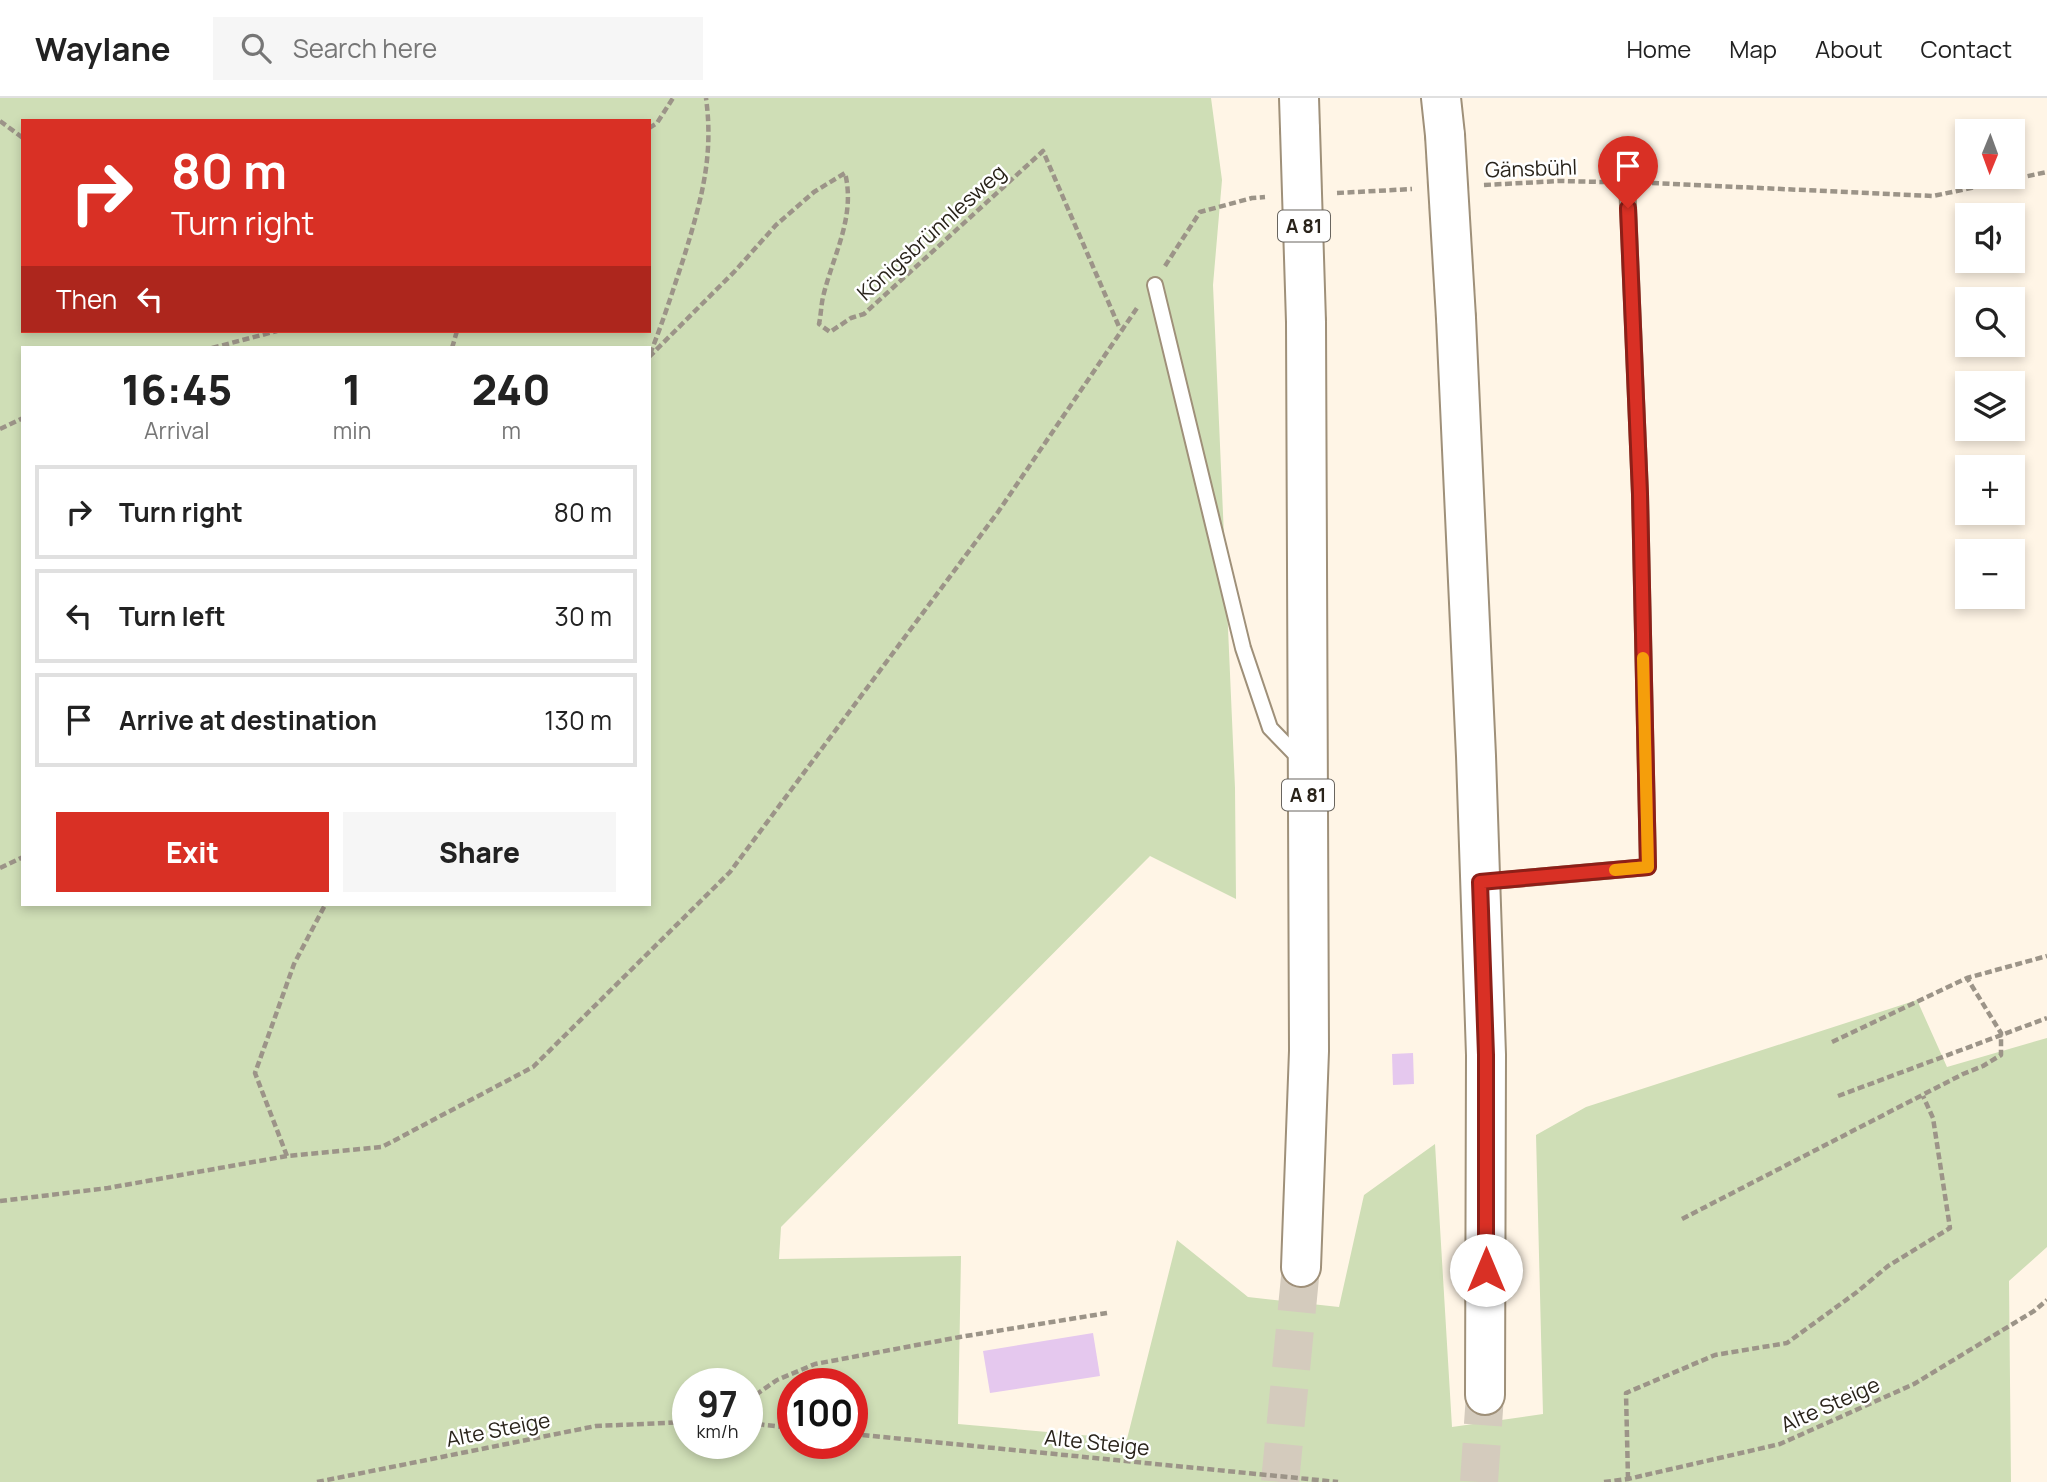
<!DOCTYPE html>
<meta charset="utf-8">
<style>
body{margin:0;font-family:Manrope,sans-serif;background:#f6f6f6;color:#222;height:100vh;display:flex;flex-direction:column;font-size:26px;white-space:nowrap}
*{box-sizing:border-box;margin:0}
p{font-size:23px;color:#767676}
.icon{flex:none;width:38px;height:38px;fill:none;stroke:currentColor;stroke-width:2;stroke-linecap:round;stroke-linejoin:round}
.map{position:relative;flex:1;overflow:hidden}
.details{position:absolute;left:21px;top:248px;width:630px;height:560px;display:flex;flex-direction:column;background:#fff;border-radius:0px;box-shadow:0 4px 10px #0003}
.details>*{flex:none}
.hud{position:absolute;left:21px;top:21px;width:630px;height:214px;border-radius:0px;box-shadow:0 4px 10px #0003;background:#d93025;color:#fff;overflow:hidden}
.needle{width:46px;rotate:181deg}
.buttons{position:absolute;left:1955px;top:21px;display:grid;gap:14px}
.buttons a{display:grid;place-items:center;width:70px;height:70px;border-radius:0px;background:#fff;box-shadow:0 4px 10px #0003;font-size:35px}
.speed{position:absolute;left:672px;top:1270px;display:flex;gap:14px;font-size:35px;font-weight:700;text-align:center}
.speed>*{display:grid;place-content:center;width:91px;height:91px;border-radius:50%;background:#fff;box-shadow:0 4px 10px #0003;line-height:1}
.speed small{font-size:18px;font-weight:400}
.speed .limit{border:10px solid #d22;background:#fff;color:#111}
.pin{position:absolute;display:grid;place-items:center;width:60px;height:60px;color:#fff;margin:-72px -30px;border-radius:50% 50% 50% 0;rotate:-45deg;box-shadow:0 0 7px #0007}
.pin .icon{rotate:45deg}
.me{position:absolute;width:77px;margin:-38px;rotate:0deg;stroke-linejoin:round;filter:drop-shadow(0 0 5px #0008)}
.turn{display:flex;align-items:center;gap:24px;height:147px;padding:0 35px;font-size:32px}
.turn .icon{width:91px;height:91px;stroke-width:2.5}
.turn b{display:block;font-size:49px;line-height:60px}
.then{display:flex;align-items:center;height:66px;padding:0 35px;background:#0003;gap:14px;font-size:26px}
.eta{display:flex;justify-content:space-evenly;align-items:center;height:119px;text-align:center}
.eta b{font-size:42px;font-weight:800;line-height:49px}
.primary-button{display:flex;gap:14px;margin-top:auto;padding:14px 35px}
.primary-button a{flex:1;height:80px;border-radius:0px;background:#d93025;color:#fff;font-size:28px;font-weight:800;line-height:80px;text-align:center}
.primary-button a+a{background:#f6f6f6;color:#222}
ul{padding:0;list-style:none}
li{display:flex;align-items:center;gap:21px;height:94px;margin:0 14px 10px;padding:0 21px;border:4px solid #e0e0e0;border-radius:0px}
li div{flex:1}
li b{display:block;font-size:26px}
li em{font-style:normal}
header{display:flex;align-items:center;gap:42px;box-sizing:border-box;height:98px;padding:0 35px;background:#fff;border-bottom:2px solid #e0e0e0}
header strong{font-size:33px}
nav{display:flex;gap:38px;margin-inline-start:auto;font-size:24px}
.search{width:490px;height:63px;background:#f6f6f6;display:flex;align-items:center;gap:18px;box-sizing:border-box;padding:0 24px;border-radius:0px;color:#767676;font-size:26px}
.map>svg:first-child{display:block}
.green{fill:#cfdeb6;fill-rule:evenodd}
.building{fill:#e5c8ee}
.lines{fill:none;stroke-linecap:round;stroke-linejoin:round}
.motorway-tunnel{stroke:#d4cbbd;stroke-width:38;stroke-dasharray:38 19;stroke-linecap:butt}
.service-casing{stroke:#9f9079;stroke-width:18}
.motorway-casing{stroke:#9f9079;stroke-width:42}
.path{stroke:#9c9488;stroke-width:4.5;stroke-dasharray:7 3.5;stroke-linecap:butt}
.service{stroke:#fff;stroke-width:14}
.motorway{stroke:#fff;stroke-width:38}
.motorway-bridge-casing{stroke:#9f9079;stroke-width:42;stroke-linecap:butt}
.motorway-bridge{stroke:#fff;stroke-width:38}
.route-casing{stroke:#8d1f18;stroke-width:18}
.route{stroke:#d93025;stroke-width:12}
.slow{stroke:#f59e0b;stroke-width:12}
.labels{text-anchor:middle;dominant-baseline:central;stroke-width:5;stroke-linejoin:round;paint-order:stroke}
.shield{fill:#fff;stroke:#69655f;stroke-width:2}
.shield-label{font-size:19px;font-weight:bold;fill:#29231a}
.street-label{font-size:21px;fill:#29231a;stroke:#fff}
</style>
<header>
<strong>Waylane</strong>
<div class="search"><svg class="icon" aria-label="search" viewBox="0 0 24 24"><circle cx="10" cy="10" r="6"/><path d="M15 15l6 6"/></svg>Search here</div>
<nav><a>Home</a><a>Map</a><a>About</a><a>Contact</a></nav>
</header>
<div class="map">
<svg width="2047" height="1384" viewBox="0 0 2047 1384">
<rect width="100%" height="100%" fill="#fff5e6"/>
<path class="green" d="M 0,0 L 1211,0 L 1222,82 L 1213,187 L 1235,690 L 1236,801 L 1150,758 L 781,1129 L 779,1161 L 961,1158 L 958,1326 L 1127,1341 L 1177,1142 L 1248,1199 L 1339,1209 L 1364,1097 L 1435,1046 L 1452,1329 L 1543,1316 L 1536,1037 L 1586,1009 L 1917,902 L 1947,969 L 2047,940 L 2047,1149 L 2009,1183 L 2011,1384 L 0,1384 ZM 23,23 L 649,23 L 649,233 L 23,233 ZM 23,250 L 649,250 L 649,807 L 23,807 ZM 688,1286 L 747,1286 L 747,1346 L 688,1346 ZM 793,1286 L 852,1286 L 852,1346 L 793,1346 Z"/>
<g class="building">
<polygon points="1413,955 1414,986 1393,987 1392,956"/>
<polygon points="1093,1235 1100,1278 990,1295 983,1253"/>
</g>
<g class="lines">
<g class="motorway-tunnel">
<polyline points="1280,1384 1301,1169"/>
<polyline points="1479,1384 1485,1297"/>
</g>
<defs>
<g id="service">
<polyline points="1155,187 1243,550 1270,630 1302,663"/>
<polyline points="1481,784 1648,769 1640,396 1627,84"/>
</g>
<g id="motorway">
<polyline points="1299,0 1300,31"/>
<polyline points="1441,0 1445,37"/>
<polyline points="1456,220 1476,658 1486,957 1485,1297"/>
<polyline points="1301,1169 1309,953 1306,224"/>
</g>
</defs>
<use href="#service" class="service-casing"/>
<use href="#motorway" class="motorway-casing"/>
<g class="path">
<polyline points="0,23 23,40"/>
<polyline points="649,30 657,25 673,0"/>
<polyline points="1652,85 1933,98 2047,74"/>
<polyline points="1484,87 1559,83 1604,84"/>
<polyline points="1337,95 1412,91"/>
<polyline points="1165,168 1200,114 1252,100 1265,99"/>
<polyline points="212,250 277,233"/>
<polyline points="452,250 457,233"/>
<path d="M 650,256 C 663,224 673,192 684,159 C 701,103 714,59 706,0"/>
<path d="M 649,259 L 735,173 L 776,127 L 814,94 L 845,75 C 856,119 833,157 823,199 C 821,208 821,217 819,226 L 830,234 L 851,220 L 864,216 L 1043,53 L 1120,231"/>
<polyline points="0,331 23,320"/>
<polyline points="0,770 23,759"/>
<polyline points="1832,944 1967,880 2047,858"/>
<polyline points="1838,998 2047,920"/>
<polyline points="287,1058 255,975 294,866 325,807"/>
<polyline points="0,1103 108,1090 287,1058 382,1049 533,969 730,774 998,414 1137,210"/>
<polyline points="1682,1121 1963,976 1983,968 2001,957 2001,935 1967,880"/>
<polyline points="747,1303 777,1282 815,1266 960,1239 1107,1215"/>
<polyline points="747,1325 793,1330"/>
<polyline points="852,1336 1338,1384"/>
<polyline points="1628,1381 1626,1295 1715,1257 1787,1245 1857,1194 1888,1168 1950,1130 1933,1020 1923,998"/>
<polyline points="317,1384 596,1328 688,1324"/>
<polyline points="1604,1384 1628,1381 1780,1346 1914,1286 2034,1213 2047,1202"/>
</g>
<use href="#service" class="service"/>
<use href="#motorway" class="motorway"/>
<defs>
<g id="motorway-bridge">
<polyline points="1300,31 1306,224"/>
<polyline points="1445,37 1456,220"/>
</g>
</defs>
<use href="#motorway-bridge" class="motorway-bridge-casing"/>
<use href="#motorway-bridge" class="motorway-bridge"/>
</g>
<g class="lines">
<defs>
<polyline id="route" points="1486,1172 1486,957 1480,784 1648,769 1640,396 1628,110"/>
</defs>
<use href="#route" class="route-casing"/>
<use href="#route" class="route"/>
<polyline class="slow" points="1615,772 1648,769 1643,560"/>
</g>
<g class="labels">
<g class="shield">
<rect x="1278" y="112.5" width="52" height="31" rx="5"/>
<rect x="1282" y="681.5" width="52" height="31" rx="5"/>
</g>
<g class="shield-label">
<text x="1304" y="128">A 81</text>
<text x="1308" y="697">A 81</text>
</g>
<g class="street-label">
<text transform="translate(1531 70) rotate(-2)">Gänsbühl</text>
<text transform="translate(931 134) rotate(-42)">Königsbrünnlesweg</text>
<text transform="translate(1830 1306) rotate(-24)">Alte Steige</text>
<text transform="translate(498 1331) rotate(-11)">Alte Steige</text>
<text transform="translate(1097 1344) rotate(6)">Alte Steige</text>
</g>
</g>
</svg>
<div class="buttons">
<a><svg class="needle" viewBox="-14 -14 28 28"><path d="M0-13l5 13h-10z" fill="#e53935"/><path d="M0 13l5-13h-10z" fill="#767676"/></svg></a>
<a><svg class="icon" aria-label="sound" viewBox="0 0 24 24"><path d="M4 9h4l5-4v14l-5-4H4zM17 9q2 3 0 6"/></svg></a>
<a><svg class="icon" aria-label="search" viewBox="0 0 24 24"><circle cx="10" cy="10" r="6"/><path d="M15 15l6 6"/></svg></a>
<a><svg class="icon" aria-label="layers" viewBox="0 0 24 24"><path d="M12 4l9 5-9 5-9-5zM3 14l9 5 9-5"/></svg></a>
<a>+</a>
<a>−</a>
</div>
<div class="speed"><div>97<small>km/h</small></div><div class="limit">100</div></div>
<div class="pin" style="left:1628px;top:110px;background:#d93025"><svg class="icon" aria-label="arrive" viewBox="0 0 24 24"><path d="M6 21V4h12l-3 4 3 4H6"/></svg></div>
<svg class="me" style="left:1486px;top:1172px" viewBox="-20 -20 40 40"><circle r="19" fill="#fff"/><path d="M0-13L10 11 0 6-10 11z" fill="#d93025"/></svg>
<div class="hud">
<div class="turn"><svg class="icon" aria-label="right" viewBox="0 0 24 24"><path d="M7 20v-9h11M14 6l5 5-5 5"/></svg><div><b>80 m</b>Turn right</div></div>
<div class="then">Then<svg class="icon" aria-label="left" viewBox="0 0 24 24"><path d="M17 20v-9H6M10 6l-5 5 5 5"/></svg></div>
</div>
<section class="details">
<div class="eta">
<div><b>16:45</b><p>Arrival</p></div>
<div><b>1</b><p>min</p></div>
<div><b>240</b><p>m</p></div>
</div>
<ul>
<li><svg class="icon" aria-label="right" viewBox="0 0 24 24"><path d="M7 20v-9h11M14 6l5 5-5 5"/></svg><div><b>Turn right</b></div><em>80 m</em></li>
<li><svg class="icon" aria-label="left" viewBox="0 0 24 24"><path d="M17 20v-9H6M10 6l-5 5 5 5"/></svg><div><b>Turn left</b></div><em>30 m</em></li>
<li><svg class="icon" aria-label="arrive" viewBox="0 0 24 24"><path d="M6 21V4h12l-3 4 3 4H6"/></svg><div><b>Arrive at destination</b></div><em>130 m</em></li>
</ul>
<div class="primary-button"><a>Exit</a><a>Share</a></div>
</section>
</div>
